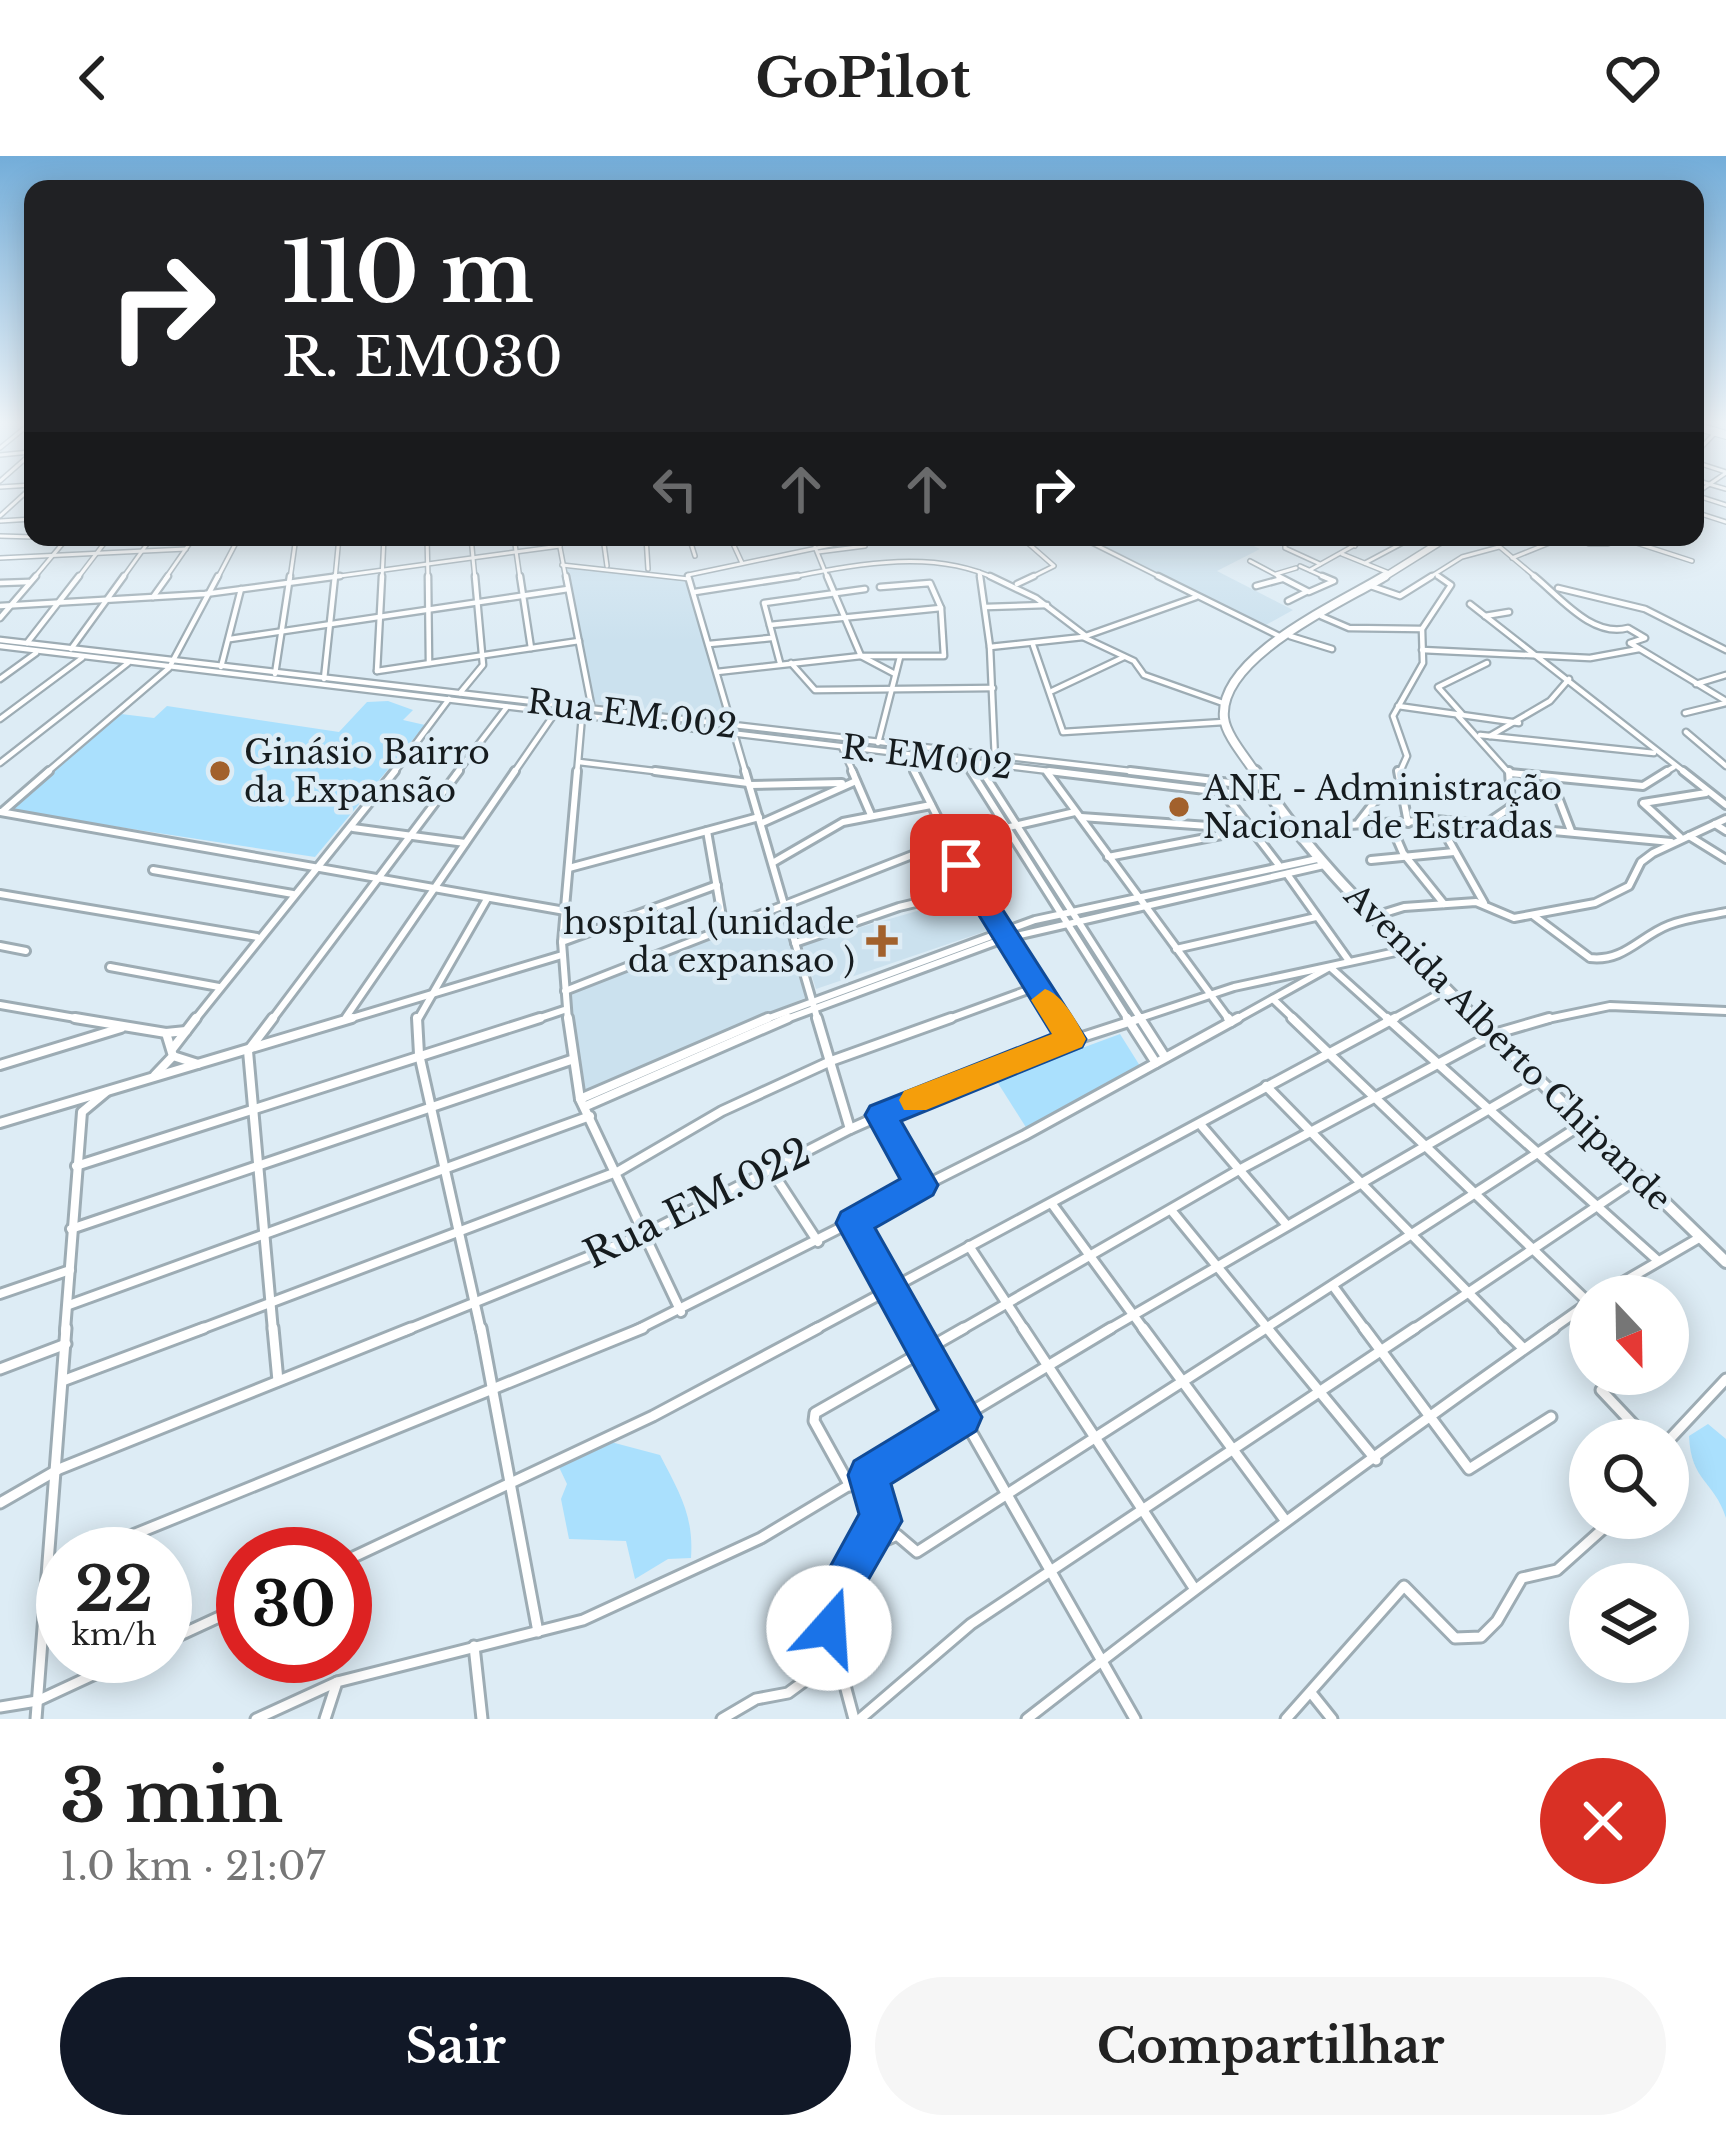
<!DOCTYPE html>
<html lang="pt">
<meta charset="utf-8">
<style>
body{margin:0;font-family:"Libre Baskerville",serif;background:#f6f6f6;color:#222;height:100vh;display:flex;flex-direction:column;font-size:45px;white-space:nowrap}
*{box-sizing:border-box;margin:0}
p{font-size:39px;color:#767676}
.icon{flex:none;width:66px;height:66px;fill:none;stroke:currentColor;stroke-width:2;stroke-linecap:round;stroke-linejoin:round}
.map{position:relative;height:1563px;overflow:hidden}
.side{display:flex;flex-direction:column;background:#fff;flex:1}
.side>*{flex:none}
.top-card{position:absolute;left:24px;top:24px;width:1680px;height:366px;border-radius:24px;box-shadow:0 6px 30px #0003;background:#202124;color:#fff;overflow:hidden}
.needle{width:78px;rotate:158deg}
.tools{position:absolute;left:1569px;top:1119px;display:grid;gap:24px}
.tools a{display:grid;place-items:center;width:120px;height:120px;border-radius:50%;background:#fff;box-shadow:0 6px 30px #0003;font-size:60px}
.speed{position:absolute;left:36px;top:1371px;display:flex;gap:24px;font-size:60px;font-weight:700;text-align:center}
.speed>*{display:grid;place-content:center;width:156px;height:156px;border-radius:50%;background:#fff;box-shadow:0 6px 30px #0003;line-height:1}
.speed small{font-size:30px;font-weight:400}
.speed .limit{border:18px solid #d22;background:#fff;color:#111}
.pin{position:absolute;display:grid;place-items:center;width:102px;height:102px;color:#fff;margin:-51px;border-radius:24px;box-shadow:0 6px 18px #0006}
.me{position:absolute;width:132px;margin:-66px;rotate:19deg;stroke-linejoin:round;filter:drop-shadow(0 0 9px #0008)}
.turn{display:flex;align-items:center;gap:42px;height:252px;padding:0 60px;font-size:54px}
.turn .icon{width:156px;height:156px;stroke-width:2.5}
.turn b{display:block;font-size:84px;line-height:102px}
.lanes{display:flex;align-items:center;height:114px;padding:0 60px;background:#0003;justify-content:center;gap:60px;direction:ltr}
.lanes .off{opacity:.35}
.round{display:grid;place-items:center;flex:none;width:126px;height:126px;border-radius:63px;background:#f6f6f6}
.head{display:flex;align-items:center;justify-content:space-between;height:204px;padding:0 60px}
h1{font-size:72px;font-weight:700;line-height:90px}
.button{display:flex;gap:24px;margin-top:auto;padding:24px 60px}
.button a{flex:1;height:138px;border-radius:72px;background:#111827;color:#fff;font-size:48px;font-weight:700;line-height:138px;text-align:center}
.button a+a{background:#f6f6f6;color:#222}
header{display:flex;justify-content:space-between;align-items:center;height:156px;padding:0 60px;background:#fff;font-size:54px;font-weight:700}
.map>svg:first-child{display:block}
.built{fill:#cbe1ee}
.green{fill:#aae0fd}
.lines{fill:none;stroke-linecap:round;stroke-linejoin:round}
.minor-far4-casing{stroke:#9dacb4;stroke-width:6}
.minor-far3-casing{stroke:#9dacb4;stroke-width:9}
.minor-far2-casing{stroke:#9dacb4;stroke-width:12}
.minor-far1-casing{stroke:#9dacb4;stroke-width:14}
.minor-casing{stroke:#9dacb4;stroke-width:15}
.major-far3-casing{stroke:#9dacb4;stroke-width:9}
.major-far2-casing{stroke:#9dacb4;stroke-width:12}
.major-far1-casing{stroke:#9dacb4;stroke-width:15}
.major-casing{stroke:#9dacb4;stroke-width:16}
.highway-casing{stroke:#9dacb4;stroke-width:10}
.minor-far4{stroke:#fff;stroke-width:3}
.minor-far3{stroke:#fff;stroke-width:4.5}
.minor-far2{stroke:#fff;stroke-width:6}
.minor-far1{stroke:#fff;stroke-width:8}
.minor{stroke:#fff;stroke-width:9}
.major-far3{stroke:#fff;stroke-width:6}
.major-far2{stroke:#fff;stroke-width:8}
.major-far1{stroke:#fff;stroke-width:9}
.major{stroke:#fff;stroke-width:10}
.highway{stroke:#fff;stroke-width:8}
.route{fill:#1a73e8;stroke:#114b97;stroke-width:3}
.slow{fill:#f59e0b}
.poi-dot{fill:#a2612c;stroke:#ddecf5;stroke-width:4.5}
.labels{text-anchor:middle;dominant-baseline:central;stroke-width:9;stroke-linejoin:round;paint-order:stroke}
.street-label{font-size:33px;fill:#161c1f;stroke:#ddecf5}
.poi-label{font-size:33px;fill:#161c1f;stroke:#ddecf5;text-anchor:start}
.near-street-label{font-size:39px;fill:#161c1f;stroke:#ddecf5}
</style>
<header><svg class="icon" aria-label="back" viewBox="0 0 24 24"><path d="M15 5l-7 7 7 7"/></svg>GoPilot<svg class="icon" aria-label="heart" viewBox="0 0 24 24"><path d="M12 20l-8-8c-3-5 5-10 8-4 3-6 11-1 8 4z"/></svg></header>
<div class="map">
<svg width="1726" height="1563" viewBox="0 0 1726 1563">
<rect width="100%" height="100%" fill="#ddecf5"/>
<g class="built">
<polygon points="1084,381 1235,381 1260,393 1217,415 1293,454 1264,470"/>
<polygon points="566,411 685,422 727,564 595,548"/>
<polygon points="973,739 992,773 816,833 802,788"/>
<polygon points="780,754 807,841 584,935 570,838"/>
</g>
<g class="green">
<polygon points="388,545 413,554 403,564 425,569 315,701 8,654 121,558 154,562 167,550 339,576 367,546"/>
<polygon points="1120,878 1140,910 1027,973 996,924"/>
<path d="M 1708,1268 L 1726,1283 L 1726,1362 C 1714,1324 1691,1326 1689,1280 Z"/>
<path d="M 611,1286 L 660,1299 C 679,1336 694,1359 691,1402 L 668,1403 L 635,1423 L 626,1385 L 569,1383 L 561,1343 L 567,1328 L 558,1309 Z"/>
</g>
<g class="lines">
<defs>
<g id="minor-far4">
<polyline points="0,292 32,266"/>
<polyline points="1695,298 1714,278"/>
<polyline points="0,299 30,296"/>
<polyline points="1695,306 1726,316"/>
<polyline points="1695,324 1726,333"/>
<polyline points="0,325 33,296"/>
<polyline points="0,331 33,329"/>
<polyline points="1695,338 1726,317"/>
<polyline points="1695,339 1726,349"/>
<polyline points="1695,356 1726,366"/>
<polyline points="0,360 33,330"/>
<polyline points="0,365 33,363"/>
<polyline points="0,380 67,382"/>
<polyline points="427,381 428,423"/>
<polyline points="471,381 475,423"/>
<polyline points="514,381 520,423"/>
<polyline points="558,381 566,423"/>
<polyline points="603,381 607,410"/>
<polyline points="646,381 648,413"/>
<polyline points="689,381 695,400"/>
<polyline points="730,381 742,407"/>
<polyline points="1021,381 1054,410 1028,423"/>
<polyline points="1080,381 1164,423"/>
<polyline points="1275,381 1295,381"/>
<polyline points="1337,381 1355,390"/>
<polyline points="1488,381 1538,423"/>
<polyline points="1618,381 1692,405"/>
<polyline points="1285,384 1285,392 1320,408"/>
<polyline points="341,387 385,381"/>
<polyline points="904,387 942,381"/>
<polyline points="1589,388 1608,388 1619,381"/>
<polyline points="815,391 828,423"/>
<polyline points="818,396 865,390"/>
<polyline points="1342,398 1389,417"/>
<polyline points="0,402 186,393"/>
<polyline points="1512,402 1564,381"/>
<polyline points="1250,405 1284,423"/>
<polyline points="1365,407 1412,382 1439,387"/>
<polyline points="562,409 689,423"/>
<polyline points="1300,410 1329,423"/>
<polyline points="1310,414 1369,381"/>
<polyline points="979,416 980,423"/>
<polyline points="1276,418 1296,412"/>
<polyline points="688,419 869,381"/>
<polyline points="1437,419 1442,423"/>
<polyline points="33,423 68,381"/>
<polyline points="77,423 109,381"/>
<polyline points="122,423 152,381"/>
<polyline points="165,423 194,381"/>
<polyline points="217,423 239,381"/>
<polyline points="290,423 296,381"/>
<polyline points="318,423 560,390"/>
<polyline points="335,423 339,381"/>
<polyline points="382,423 384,381"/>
<path d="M 781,423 C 850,410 930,391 996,423"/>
<polyline points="1427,423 1462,401 1499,391"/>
</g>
<g id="minor-far3">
<polyline points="428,420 429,507"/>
<polyline points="520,420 531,492"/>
<polyline points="566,420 591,548 582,560 577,618"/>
<polyline points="688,420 746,618"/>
<polyline points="827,420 861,500 895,518"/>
<polyline points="980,420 990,491 995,603"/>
<polyline points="990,420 1036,442 1086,480"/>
<polyline points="1158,420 1281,481"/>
<polyline points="1278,420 1309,436 1334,425 1322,420"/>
<path d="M 1534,420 C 1560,441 1592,482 1628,472 L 1645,482 L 1630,487 L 1726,545"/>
<polyline points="0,427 29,426"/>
<polyline points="1017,428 1034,420"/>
<polyline points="1256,430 1282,423"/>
<polyline points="1371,430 1400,440 1432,420"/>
<polyline points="1558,432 1645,453 1726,494"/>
<polyline points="695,436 798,420"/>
<polyline points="153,441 168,420"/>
<polyline points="1288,445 1306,436"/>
<polyline points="1470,448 1687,618"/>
<polyline points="0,450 205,438 340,420"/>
<polyline points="986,451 1047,449"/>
<polyline points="1321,460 1349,472 1422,473"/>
<polyline points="1485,460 1509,456"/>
<polyline points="0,462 36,420"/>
<polyline points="770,469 941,452"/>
<polyline points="1290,480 1332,493"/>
<polyline points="1083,481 1134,505 1144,519 1223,547"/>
<polyline points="230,483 568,433"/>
<polyline points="0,484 1156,618"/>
<polyline points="27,487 79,420"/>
<polyline points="709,488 771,482"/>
<polyline points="1033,489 1063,576 1224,566"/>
<polyline points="0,490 1074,618"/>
<polyline points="990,491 1083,481 1196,441"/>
<polyline points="71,493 124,420"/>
<polyline points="1422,494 1590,502 1639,493"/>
<polyline points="780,507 764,447 865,433"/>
<polyline points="791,507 815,534 993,532"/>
<polyline points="221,511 241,433"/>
<polyline points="377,515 579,485"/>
<polyline points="377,515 382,420"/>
<polyline points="717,516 861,500 944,500 941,452 930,427 880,431"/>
<polyline points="275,518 290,420"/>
<polyline points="0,523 36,497"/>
<polyline points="324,523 335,420"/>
<polyline points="1696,528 1726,519"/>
<polyline points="1052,535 1124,501"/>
<polyline points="460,537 483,509 475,420"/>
<polyline points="1398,550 1519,567"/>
<polyline points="1685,557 1726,547"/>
<polyline points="1462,558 1438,531 1487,507"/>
<polyline points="1458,560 1510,618"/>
<polyline points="0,563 82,502"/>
<polyline points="1686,576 1726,610"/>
<polyline points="1480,579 1654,597"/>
<polyline points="1490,580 1550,545 1569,523"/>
<polyline points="878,587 900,501"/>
<polyline points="842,591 854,618"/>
<polyline points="906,599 916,618"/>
<polyline points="579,606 679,618"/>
<polyline points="965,606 973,618"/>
<polyline points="976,606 984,618"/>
<polyline points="0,607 128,507"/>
<polyline points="1510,617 1524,618"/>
<polyline points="45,618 169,512 218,420"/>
<polyline points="393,618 449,543"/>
<polyline points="456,618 507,551"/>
<polyline points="513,618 555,557"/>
<polyline points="1399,618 1407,600 1393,560 1423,507 1422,473 1451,429 1438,420"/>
<polyline points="1662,618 1674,611"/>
</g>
<g id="minor-far2">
<polyline points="655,615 748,627"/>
<polyline points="745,615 818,865"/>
<polyline points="852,615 871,659"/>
<polyline points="914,615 974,733 1059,865"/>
<polyline points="971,615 1129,865"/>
<polyline points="982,615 1142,865"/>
<polyline points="1049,615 1271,642"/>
<polyline points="1130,615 1264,631"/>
<polyline points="1398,615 1408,667"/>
<polyline points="1683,615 1726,649"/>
<polyline points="1047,616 1230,865"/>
<polyline points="1510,617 1643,630 1667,615"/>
<polyline points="1551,623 1571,675"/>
<polyline points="750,629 842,627"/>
<polyline points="1222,635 1278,708"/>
<polyline points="3,655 49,615"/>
<polyline points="0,656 565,755"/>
<polyline points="1081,661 1251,673"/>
<polyline points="1359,666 1383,635 1400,632"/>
<polyline points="1489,666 1511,651 1509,615"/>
<polyline points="762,667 856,625"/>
<polyline points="1390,667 1403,697 1444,748"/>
<polyline points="1439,667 1484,747"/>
<polyline points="1715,668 1726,675"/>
<polyline points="353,672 465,687"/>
<polyline points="1296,672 1436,664 1671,686"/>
<polyline points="707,675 724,772"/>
<polyline points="1689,680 1726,703"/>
<polyline points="1680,681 1643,647 1706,637"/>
<polyline points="1108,701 1242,675"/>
<polyline points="1371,704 1454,696"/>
<polyline points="774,706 843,666 931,649"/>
<polyline points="569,712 759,661"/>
<polyline points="153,714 293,738"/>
<polyline points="1287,718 1349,805"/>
<polyline points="0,738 257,781"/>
<polyline points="1375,760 1404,751 1476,746 1514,762 1595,747 1629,730 1641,706 1653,697 1726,663"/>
<path d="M 1534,760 L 1590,802 C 1624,806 1640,780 1669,769 C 1687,762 1707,760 1726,756"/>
<polyline points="562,786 717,729"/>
<polyline points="795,787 899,751 974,733"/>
<polyline points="0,790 26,795"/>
<polyline points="1176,793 1316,761"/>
<polyline points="110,811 219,831"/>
<polyline points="565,835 948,685 1075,656"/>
<polyline points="1273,843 1296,865"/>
<polyline points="0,849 93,865"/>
<polyline points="346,861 515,615"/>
<polyline points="194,865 395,615"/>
<polyline points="271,865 459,615"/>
<polyline points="342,865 562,799"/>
<polyline points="417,865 487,743"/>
<polyline points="531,865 564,854"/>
<polyline points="568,865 562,786 577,615"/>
<polyline points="761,865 1035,764 1317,703"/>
<polyline points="781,865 1003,783 1324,709"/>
<polyline points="943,865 1036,831"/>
<polyline points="1131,865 1234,831 1405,794"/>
<polyline points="1233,865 1330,811 1390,865"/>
<polyline points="1389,865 1448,833"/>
<polyline points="1538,865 1610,850 1726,855"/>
</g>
<g id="minor-far1">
<polyline points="75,862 166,877 186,875"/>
<polyline points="273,862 248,895 273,1175"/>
<polyline points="417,862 419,898 481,1175"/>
<polyline points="568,862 580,943 681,1156"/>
<polyline points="817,862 850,973"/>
<polyline points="1057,862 1071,883"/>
<polyline points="1127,862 1156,907"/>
<polyline points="1140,862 1165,901"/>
<polyline points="1228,862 1231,866"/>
<polyline points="1292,862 1589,1147"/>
<polyline points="1387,862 1656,1103"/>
<polyline points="173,892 196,862"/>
<polyline points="173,900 198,908"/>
<polyline points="0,909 121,872"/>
<polyline points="155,919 173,900 166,877"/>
<polyline points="1266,930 1506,1175"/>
<polyline points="580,943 768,862"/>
<polyline points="586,950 788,862"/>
<polyline points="881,959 921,1029"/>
<polyline points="0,967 352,862"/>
<polyline points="1200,968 1285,1067"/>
<polyline points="76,1010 540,862"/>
<polyline points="771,1014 818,1086"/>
<polyline points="1052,1048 1145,1175"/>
<polyline points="1171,1054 1270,1175"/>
<polyline points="853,1067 914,1175"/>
<polyline points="71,1073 571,904"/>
<polyline points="969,1090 1025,1175"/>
<polyline points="1333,1130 1366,1175"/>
<polyline points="0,1138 70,1114"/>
<polyline points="1599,1140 1699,1082"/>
<polyline points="69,1149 590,960"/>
<polyline points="65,1175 82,956 106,936"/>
<polyline points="196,1175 619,1015 722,955 831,905 951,862"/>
<polyline points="404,1175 647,1077 850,973 987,912 1141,862"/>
<polyline points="635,1175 1025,979 1238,862"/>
<polyline points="812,1175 1395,862"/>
<polyline points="959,1175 1237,1015 1494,878 1549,862"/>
<polyline points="1106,1175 1538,925"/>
<polyline points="1261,1175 1581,969"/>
<polyline points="1411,1175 1636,1024"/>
<polyline points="1549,1175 1590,1146"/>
</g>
<g id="minor">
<polyline points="273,1172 278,1225"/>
<polyline points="481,1172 538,1476"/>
<polyline points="912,1172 1135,1563"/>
<polyline points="1023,1172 1194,1432"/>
<polyline points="1143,1172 1285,1364"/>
<polyline points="1267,1172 1376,1304"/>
<polyline points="1364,1172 1469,1313 1551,1261"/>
<polyline points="1503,1172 1523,1192"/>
<polyline points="0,1213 66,1188"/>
<polyline points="65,1224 204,1172"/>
<polyline points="1601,1234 1648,1284"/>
<polyline points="1668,1285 1726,1223"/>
<polyline points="850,1330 814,1265 815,1257 964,1172"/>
<polyline points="0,1347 59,1313 411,1172"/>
<polyline points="862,1394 897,1379 917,1396 1266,1172"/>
<polyline points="86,1398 643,1172"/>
<polyline points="345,1405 653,1260 818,1172"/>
<polyline points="51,1412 63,1407"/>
<polyline points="165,1486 243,1450"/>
<polyline points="474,1490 482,1563"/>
<polyline points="1312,1538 1332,1563"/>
<polyline points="0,1551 37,1545 134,1500"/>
<polyline points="36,1563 66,1172"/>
<polyline points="256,1563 337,1526"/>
<polyline points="325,1563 337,1526 583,1464 761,1382 1111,1172"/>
<polyline points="722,1563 756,1543 788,1537 837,1501"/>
<polyline points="854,1563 827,1462 867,1380 882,1365 868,1319"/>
<polyline points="860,1563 971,1468 1415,1172"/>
<path d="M 1027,1563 C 1200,1428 1375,1298 1554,1172"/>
<polyline points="1286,1563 1404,1430 1455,1482 1481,1481 1497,1465 1522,1422 1557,1414 1615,1362"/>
</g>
<polyline id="major-far3" points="1381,423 1448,381"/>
<path id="major-far2" d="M 1256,618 C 1247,603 1226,580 1224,562 C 1218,501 1339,448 1385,420"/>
<path id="major-far1" d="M 1255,615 C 1312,709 1402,787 1478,865"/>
<polyline id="major" points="1475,862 1726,1106"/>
<polyline id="highway" points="1695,270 1726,279"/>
</defs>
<use href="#minor-far4" class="minor-far4-casing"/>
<use href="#minor-far3" class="minor-far3-casing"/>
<use href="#minor-far2" class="minor-far2-casing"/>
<use href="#minor-far1" class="minor-far1-casing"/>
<use href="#minor" class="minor-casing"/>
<use href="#major-far3" class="major-far3-casing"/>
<use href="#major-far2" class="major-far2-casing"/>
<use href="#major-far1" class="major-far1-casing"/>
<use href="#major" class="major-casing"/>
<use href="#highway" class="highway-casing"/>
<use href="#minor-far4" class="minor-far4"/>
<use href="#minor-far3" class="minor-far3"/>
<use href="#minor-far2" class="minor-far2"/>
<use href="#minor-far1" class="minor-far1"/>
<use href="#minor" class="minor"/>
<use href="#major-far3" class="major-far3"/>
<use href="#major-far2" class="major-far2"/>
<use href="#major-far1" class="major-far1"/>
<use href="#major" class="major"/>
<use href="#highway" class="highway"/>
</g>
<linearGradient id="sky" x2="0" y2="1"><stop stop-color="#73add9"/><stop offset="0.55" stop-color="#f0f6fa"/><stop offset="1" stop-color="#f0f6fa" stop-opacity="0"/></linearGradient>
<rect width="1726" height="485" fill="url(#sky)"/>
<polygon class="route" points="961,700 970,703 1086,883 1082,891 901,965 938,1029 933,1039 875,1072 982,1261 976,1275 891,1328 902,1365 851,1454 845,1488 829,1494 814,1488 808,1451 859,1358 848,1319 854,1305 938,1254 836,1067 841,1056 900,1023 865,959 870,950 1052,878 948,709"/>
<path class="slow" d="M 1045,833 C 1063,839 1077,866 1086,883 L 1082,891 L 926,954 L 904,954 L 899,944 L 904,935 L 1052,878 L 1031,844 Z"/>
<g class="poi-dot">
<circle cx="220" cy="615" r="12"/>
<circle cx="1179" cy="651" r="12"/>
<path d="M876 767h12v12h12v12h-12v12h-12v-12h-12v-12h12z"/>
</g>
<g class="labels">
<g class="street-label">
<text transform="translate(632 558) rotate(7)">Rua EM.002</text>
<text transform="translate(927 601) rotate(7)">R. EM002</text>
<text transform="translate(1508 891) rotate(45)">Avenida Alberto Chipande</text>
</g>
<g class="poi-label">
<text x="244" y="596">Ginásio Bairro<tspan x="244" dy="38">da Expansão</tspan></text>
<text x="1203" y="632">ANE - Administração<tspan x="1203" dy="38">Nacional de Estradas</tspan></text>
<text x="855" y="766" text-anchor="end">hospital (unidade<tspan x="855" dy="38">da expansao )</tspan></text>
</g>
<g class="near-street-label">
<text transform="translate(697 1047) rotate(-26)">Rua EM.022</text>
</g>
</g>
</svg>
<div class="tools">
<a><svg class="needle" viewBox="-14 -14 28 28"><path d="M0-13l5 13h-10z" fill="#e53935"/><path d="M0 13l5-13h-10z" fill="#767676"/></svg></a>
<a><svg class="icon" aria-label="search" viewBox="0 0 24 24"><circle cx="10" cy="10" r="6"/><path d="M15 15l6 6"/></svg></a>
<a><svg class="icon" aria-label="layers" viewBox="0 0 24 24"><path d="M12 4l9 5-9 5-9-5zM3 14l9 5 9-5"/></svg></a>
</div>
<div class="speed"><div>22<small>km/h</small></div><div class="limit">30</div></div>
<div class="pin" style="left:961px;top:709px;background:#d93025"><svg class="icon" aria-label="arrive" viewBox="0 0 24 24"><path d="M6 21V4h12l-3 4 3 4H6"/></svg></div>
<svg class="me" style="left:829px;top:1472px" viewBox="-20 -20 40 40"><circle r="19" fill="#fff"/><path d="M0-13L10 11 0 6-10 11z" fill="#1a73e8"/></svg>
<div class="top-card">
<div class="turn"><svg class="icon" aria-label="right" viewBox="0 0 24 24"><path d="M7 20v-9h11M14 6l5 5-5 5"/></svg><div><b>110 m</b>R. EM030</div></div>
<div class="lanes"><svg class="icon off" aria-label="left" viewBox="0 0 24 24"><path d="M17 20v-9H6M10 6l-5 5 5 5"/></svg><svg class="icon off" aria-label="ahead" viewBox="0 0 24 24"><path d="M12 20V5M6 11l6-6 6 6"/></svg><svg class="icon off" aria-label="ahead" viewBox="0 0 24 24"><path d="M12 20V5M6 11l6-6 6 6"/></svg><svg class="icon" aria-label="right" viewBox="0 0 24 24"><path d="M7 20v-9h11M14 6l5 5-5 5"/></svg></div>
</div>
</div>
<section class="side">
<div class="head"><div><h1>3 min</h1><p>1.0 km · 21:07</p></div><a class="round" style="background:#d93025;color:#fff"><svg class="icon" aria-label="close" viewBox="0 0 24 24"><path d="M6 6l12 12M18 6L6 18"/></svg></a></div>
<div class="button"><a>Sair</a><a>Compartilhar</a></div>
</section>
